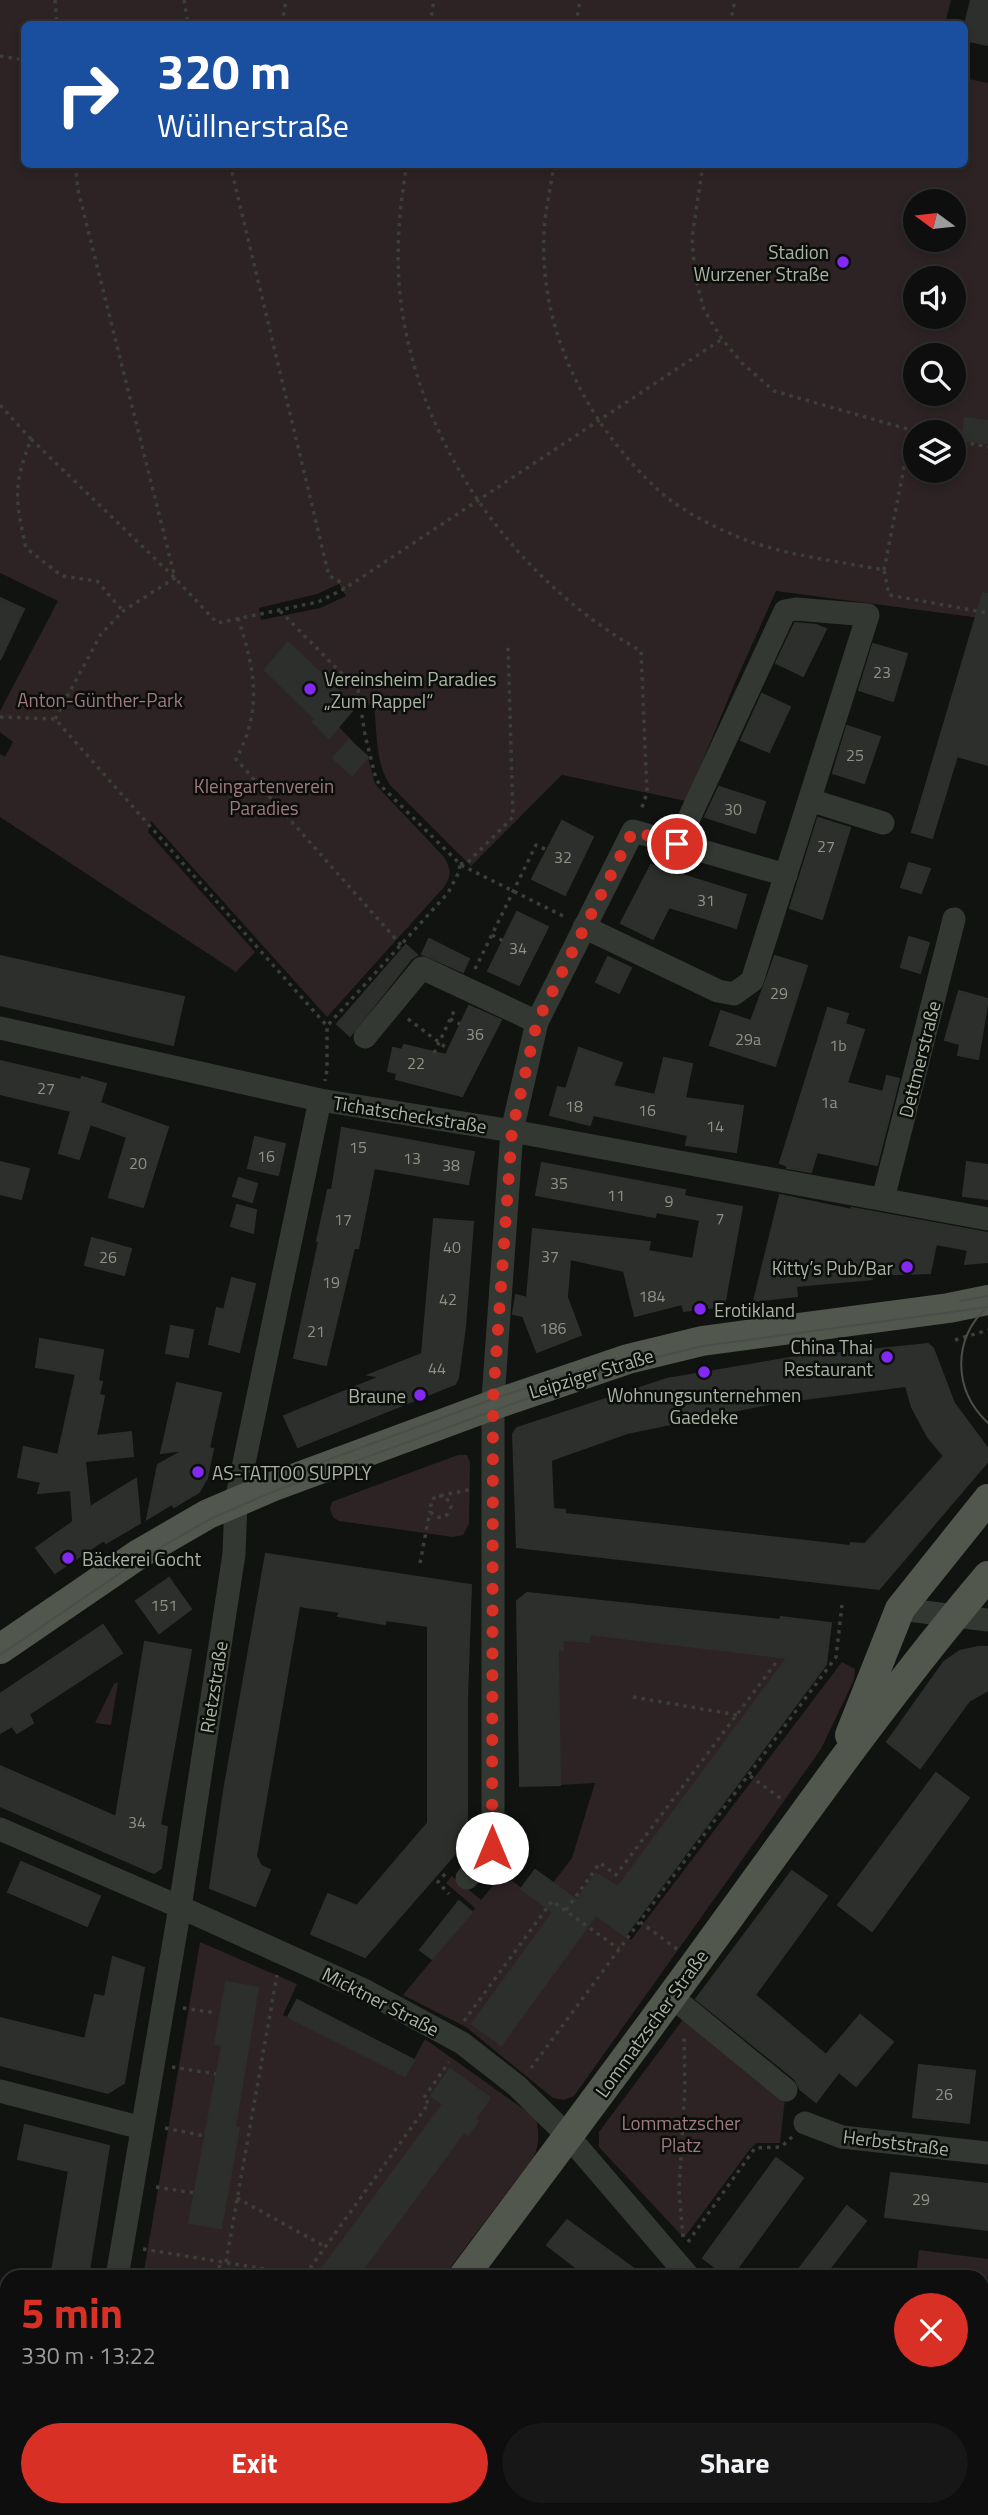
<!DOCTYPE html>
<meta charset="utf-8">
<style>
body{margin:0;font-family:"Titillium Web",sans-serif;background:#161716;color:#f1f3f6;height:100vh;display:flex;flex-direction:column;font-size:26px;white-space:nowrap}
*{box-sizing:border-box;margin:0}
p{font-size:23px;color:#9a9c9d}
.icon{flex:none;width:38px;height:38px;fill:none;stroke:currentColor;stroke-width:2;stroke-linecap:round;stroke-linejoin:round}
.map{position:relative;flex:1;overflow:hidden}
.details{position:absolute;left:0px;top:2270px;width:989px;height:247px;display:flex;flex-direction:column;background:#0d0e0d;border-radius:21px 21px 0 0;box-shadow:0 4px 10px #0003,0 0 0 2px #2d2e2e}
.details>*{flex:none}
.banner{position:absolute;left:21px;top:21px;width:947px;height:147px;border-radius:10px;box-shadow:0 4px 10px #0003,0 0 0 2px #2d2e2e;background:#1a4fa0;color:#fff;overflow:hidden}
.needle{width:46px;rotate:285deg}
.fabs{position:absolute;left:903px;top:189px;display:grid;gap:14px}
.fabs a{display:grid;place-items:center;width:63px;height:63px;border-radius:50%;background:#0d0e0d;box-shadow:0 4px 10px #0003,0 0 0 2px #2d2e2e;font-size:35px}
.pin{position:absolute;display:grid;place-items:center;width:60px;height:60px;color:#fff;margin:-30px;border:4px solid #fff;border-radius:50%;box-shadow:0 2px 7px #0007}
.me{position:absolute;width:77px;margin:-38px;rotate:0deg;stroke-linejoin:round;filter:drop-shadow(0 0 5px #0008)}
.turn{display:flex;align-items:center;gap:24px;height:147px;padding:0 21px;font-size:32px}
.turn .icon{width:91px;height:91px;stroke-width:2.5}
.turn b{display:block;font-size:49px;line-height:60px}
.round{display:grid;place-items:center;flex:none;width:74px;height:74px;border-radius:37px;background:#161716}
.summary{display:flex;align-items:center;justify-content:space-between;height:119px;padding:0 21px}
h1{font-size:42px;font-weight:700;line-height:52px;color:#d93025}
.primary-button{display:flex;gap:14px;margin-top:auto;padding:14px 21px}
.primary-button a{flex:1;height:80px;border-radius:42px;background:#d93025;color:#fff;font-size:28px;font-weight:700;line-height:80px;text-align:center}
.primary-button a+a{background:#161716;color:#f1f3f6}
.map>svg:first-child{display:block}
.green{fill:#2d2324;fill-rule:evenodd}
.building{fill:#2d2f2c;stroke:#2c2f2b;stroke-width:2;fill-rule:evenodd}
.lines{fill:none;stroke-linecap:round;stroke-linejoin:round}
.path{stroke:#3b3f38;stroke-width:3.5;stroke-dasharray:3.5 5;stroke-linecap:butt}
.minor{stroke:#343832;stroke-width:23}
.major{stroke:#52574e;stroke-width:30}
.tram{stroke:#4b4f47;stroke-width:2}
.route{stroke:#d93025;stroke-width:12;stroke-dasharray:0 21.6}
.poi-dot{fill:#8429f3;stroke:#0c0e0c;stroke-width:2.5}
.labels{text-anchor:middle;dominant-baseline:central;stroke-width:5;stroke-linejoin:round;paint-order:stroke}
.number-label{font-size:16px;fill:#8c9384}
.poi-label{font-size:19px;fill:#abb4a2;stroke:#0c0e0c;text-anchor:end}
.park-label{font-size:19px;fill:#9f797f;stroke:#0c0e0c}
.street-label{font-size:19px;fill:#abb4a2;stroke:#0c0e0c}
</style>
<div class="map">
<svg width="988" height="2515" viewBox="0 0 988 2515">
<rect width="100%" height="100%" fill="#111311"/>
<g class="green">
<path d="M 0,0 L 951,0 L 945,24 L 24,24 L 24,164 L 964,164 L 964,78 L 988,83 L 988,619 L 776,591 L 734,685 L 686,801 L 562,775 L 471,866 L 390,785 C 375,763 377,730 374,704 L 356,707 L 339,727 L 368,757 L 375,784 L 444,857 C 451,869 452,875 444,887 L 327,1017 L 151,821 L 148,832 L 255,952 L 236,972 L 0,817 L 0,754 L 5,757 L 13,742 L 0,732 L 0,711 L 58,601 L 0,573 ZM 915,201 L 954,201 L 954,240 L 915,240 ZM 915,278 L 954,278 L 954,317 L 915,317 ZM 915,355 L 954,355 L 954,394 L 915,394 ZM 915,432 L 954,432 L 954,471 L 915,471 ZM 339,584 L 346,596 L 320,608 L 261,620 L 259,608 L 317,594 Z"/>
<polygon points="458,1455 467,1455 470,1462 469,1524 463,1535 453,1537 339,1521 333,1517 330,1509 332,1502 339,1499"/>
<polygon points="589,1634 777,1656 796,1653 782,1665 618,1887 596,1873 577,1900 631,1940 842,1662 855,1669 854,1680 821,1749 574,2096 564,2100 553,2098 466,2027 403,1995 475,1908 446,1883 452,1876 481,1900 503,1874 539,1901 572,1858 595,1783 560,1785 558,1649 563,1647 562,1640 588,1642"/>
<polygon points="118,1682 111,1725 95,1723 114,1684"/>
<path d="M 200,1942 L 297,1984 L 283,2015 L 405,2076 L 425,2039 L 536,2118 C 539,2133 540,2144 533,2158 L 443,2277 L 143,2277 Z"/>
<polygon points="684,2018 785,2099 780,2143 757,2143 750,2149 684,2238 599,2147 599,2132"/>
<polygon points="919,2250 988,2259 988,2277 917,2268"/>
<polygon points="982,2283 988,2284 988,2340 982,2339"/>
<polygon points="104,2510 253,2510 248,2515 111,2515"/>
<polygon points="572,2510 748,2510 777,2515 604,2515"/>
</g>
<g class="building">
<polygon points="971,0 988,0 988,45 964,40 964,28"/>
<polygon points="965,418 988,421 988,443 962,440"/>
<polygon points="983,593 988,594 988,765 957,756 932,838 912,832"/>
<polygon points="0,598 24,609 0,660"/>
<polygon points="795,623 816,625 826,629 803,676 776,663"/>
<polygon points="288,642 355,707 329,738 313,722 315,719 265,670"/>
<polygon points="873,644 907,654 893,701 859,690"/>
<polygon points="762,694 790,707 769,752 741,740"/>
<polygon points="847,726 880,737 864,783 833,773"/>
<polygon points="349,740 368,757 352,775 333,758"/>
<polygon points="719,787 765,802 755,833 705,817"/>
<polygon points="818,818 850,828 822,919 790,908"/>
<polygon points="562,821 593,837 565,895 532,879"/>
<polygon points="909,863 930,869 921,893 901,887"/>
<polygon points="651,865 746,895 736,928 669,907 653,939 621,923"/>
<polygon points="517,912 548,927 519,985 488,971"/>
<polygon points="909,937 929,943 920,973 901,967"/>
<polygon points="429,939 469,959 463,972 422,954"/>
<polygon points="406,945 417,955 411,959 350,1036 337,1024"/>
<polygon points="0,956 184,997 173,1045 0,1005"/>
<polygon points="775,956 807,966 775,1066 710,1045 721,1011 751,1021"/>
<polygon points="608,957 631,968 619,993 596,982"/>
<polygon points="959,991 988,999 978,1059 958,1055 960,1044 945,1040"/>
<polygon points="469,1006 501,1020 462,1096 396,1079 397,1073 388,1071 393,1048 402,1050 404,1045 446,1055"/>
<polygon points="828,1008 848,1014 845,1024 864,1030 847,1083 883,1092 887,1076 899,1079 877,1165 817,1152 811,1172 787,1168 788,1166 780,1163"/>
<polygon points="579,1048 622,1063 613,1086 655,1095 664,1058 692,1064 685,1098 743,1106 736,1152 686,1145 688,1135 593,1115 590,1125 550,1115 558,1087 566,1089"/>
<polygon points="0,1061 81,1080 82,1077 106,1084 100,1103 168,1127 143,1207 109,1197 127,1137 90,1124 79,1159 59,1153 71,1111 0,1094"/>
<polygon points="342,1128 474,1152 468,1184 374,1168 358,1248 354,1248 326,1365 294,1358 319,1241 317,1241 328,1190 332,1190"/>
<polygon points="255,1137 285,1144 278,1175 248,1168"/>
<polygon points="0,1162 29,1169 21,1199 0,1194"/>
<polygon points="967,1162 988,1165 988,1199 963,1196"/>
<polygon points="542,1163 685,1190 684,1196 742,1207 724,1306 684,1311 682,1304 635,1316 624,1271 570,1259 567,1297 581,1335 537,1352 523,1316 513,1314 516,1295 527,1298 533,1229 650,1242 648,1251 693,1259 700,1220 656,1212 655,1217 536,1195"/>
<polygon points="239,1178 257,1184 252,1202 233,1196"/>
<polygon points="780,1195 852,1210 852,1208 988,1233 988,1262 965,1264 968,1250 936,1244 930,1273 871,1275 872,1279 796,1286 797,1296 754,1301"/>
<polygon points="237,1205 256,1210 253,1233 231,1226"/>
<polygon points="434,1219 473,1222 465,1327 458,1378 455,1384 298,1447 284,1416 380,1377 369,1375 422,1354"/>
<polygon points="92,1238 131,1249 124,1275 85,1265"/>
<polygon points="232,1278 255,1284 239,1352 209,1344 217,1308 224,1310"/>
<polygon points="171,1326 193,1330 188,1357 166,1353"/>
<polygon points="40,1339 103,1350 98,1381 102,1382 99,1395 104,1396 96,1436 131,1432 133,1456 85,1461 90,1507 136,1479 140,1523 106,1543 104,1540 55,1573 36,1548 73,1522 71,1490 38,1493 41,1482 18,1477 24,1447 58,1455 76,1374 36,1367"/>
<path d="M 928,1344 L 933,1348 L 954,1403 L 988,1449 L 988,1461 L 879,1589 L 517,1547 L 513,1434 L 517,1428 L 667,1379 L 790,1358 ZM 906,1386 L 912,1407 L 928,1437 L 944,1456 L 865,1544 L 851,1543 L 850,1546 L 565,1514 L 565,1510 L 553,1509 L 551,1460 L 627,1433 L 773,1403 Z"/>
<polygon points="177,1383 221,1393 209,1448 213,1449 207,1478 199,1492 174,1507 172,1504 147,1519 158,1465 184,1450 161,1453"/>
<polygon points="266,1554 471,1585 467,1698 467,1840 365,1957 311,1934 328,1894 357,1906 428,1823 428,1626 386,1620 385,1624 338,1616 340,1612 299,1606 256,1856 261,1866 270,1870 255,1906 210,1888 224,1791"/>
<polygon points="169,1578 191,1609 159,1633 136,1601"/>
<polygon points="527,1593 780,1620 781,1617 831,1623 826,1664 625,1936 596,1915 501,2045 472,2024 553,1912 521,1889 535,1870 577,1900 596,1873 618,1887 787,1658 589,1634 589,1642 562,1640 563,1650 558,1649 560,1785 520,1786 517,1601"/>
<polygon points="103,1625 122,1653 29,1714 33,1723 17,1733 12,1726 0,1733 0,1694"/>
<polygon points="145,1642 191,1650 160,1825 167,1827 161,1868 154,1873 0,1806 0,1766 116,1817"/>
<polygon points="978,1647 988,1647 988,1690 969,1701 920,1768 887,1742 944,1662 960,1651"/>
<polygon points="936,1773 969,1798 872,1931 838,1905"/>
<polygon points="21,1862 100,1896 87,1926 8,1892"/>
<polygon points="792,1871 827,1896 755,1995 826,2055 860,2015 893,2042 856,2086 839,2072 816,2102 800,2089 795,2079 696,1999"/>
<polygon points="459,1901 472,1912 432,1959 420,1950"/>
<polygon points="113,1957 144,1968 124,2083 108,2093 0,2065 0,2018 85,2039 95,1995 105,1997"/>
<polygon points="226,1982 258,1988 235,2127 239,2128 221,2228 189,2223 222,2045 215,2044"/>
<polygon points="297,2000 414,2060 405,2076 288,2017"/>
<polygon points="919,2065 975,2071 969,2123 913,2117"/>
<polygon points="450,2069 490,2098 475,2119 478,2121 468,2135 464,2132 357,2277 316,2277 443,2104 431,2096"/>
<polygon points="25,2125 109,2146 88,2277 51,2277 69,2171 18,2159"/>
<polygon points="776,2158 803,2178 731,2277 728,2277 703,2258"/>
<polygon points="891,2173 988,2184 988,2230 885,2217"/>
<polygon points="847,2206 866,2221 823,2277 793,2277"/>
<polygon points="567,2220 645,2277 589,2277 574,2266 547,2245"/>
</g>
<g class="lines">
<g class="path">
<polyline points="55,0 57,24"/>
<polyline points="184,0 188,24"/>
<polyline points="282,24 286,0"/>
<polyline points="430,24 434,0"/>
<polyline points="576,24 580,0"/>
<polyline points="730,24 735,0"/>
<polyline points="0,56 24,60"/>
<polyline points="230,164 329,576 338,580 344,589"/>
<path d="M 407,164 C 399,209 395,257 401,303 C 420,447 515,580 641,651 L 647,793 L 641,810"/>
<path d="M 554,164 C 551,187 545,210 544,233 C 539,330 587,423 656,488 C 679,510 714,527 743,539 C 788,556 837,561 884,570 L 889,595 L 988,613"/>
<polyline points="677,164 702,168"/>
<polyline points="703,164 692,238 695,276 704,310 722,339 742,363 774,391 918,432"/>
<path d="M 0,405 L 31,439 C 13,486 15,499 26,548 L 62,576 L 97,581 L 123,611"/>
<polyline points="31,439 175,578 217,623 318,602 344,589 722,339"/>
<polyline points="954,440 988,447"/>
<polyline points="884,570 911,431"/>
<polyline points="280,611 358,690 365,735 376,779 380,785 460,864 459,872 448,893 327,1026"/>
<path d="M 238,618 C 255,670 263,709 236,759 L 401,945"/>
<polyline points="0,717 55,719 327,1026 327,1070 325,1081"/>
<polyline points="55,719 101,634 123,611 175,578 78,190 75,164"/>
<polyline points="460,864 467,863 513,817 508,647"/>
<polyline points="461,865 567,918"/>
<polyline points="492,935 503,941"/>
<polyline points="475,969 536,845 547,850"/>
<polyline points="408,1019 448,1049"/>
<polyline points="450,1019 460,1024"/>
<polyline points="434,1053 456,1007"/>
<polyline points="955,1340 988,1330"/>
<path d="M 439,1496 L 446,1497 L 451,1506 C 449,1519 437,1521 430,1511 L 432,1499 L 439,1496 L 472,1489"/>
<polyline points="420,1563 430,1511"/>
<polyline points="633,1697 737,1715"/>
<polyline points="750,1776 784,1801"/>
<polyline points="445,1874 438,1882 449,1894"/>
<polyline points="566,1910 600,1863 616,1875 778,1660"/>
<polyline points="640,1922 677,1949"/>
<polyline points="183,2008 216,2013"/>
<polyline points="464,2021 552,1901 619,1949"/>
<polyline points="172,2067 216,2074"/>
<polyline points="531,2068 836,1657 842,1605"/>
<polyline points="165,2128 205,2136"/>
<polyline points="156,2187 195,2193"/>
<polyline points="237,2198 324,2246"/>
<polyline points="683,2237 679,2191 685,2087 684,2035"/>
<polyline points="688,2242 755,2148 781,2147 792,2137"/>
<polyline points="143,2249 314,2277"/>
<polyline points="226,2262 277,1975"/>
<polyline points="305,2275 429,2103 423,2099 449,2062"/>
<polyline points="218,2277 220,2262"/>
</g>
<g class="minor">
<polyline points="810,800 883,823"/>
<polyline points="584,927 718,991 734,994 752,981 868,615 796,609 785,611 677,844"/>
<polyline points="0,1028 320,1100 512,1131 988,1219"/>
<polyline points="365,1037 422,968 537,1022"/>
<polyline points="883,1199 954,919"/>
<polyline points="900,1609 988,1620"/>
<polyline points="0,1829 180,1907 366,1991 462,2043 517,2086 569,2137 689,2277"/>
<polyline points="467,1878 493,1848 493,1399 512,1131 537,1022 633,831 786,875"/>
<polyline points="671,1996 786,2090"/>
<polyline points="0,2091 142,2128"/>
<polyline points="805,2123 842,2137 988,2153"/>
<polyline points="117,2277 180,1907 234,1554 236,1501 320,1100"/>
<polyline points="872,2510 876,2515"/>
<polyline points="0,2514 3,2515"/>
<polyline points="76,2515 76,2510"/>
</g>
<g class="major">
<polyline points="0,1649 139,1554 208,1514 274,1486 493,1405 628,1359 702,1341 949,1308 988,1300"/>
<polyline points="850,1735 900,1609 988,1499"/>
<path d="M 463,2277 C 549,2162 635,2047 719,1931 C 806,1811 892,1689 988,1576"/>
<polyline points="278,2515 283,2510"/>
</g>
<g class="tram">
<polyline points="960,1301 988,1296"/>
<path d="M 987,1307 C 952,1340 953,1390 988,1423"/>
<polyline points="322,1462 493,1399 615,1358"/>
<polyline points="0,1655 144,1557 212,1518 277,1490 523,1400 628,1364 703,1346 988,1307"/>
</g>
</g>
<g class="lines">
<polyline class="route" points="492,1848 493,1399 512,1131 537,1022 633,831 677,844"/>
</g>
<g class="poi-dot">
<circle cx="843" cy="262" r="7"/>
<circle cx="310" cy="689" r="7"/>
<circle cx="907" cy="1267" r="7"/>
<circle cx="700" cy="1309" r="7"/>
<circle cx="887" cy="1357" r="7"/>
<circle cx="704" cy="1372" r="7"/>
<circle cx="420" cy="1395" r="7"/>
<circle cx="198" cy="1472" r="7"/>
<circle cx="68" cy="1558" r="7"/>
</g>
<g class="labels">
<g class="number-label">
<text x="882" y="672">23</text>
<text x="855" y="755">25</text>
<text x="733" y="809">30</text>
<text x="826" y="846">27</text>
<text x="563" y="857">32</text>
<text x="706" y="900">31</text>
<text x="518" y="948">34</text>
<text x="779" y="993">29</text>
<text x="475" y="1034">36</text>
<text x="748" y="1039">29a</text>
<text x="838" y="1045">1b</text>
<text x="416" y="1063">22</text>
<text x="46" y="1088">27</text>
<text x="829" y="1102">1a</text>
<text x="574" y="1106">18</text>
<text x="647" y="1110">16</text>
<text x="715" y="1126">14</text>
<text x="358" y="1147">15</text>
<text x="266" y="1156">16</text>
<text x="412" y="1158">13</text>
<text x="138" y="1163">20</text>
<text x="451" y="1165">38</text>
<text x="559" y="1183">35</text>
<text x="616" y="1195">11</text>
<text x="669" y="1201">9</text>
<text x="720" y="1218">7</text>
<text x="343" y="1219">17</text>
<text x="452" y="1247">40</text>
<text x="550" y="1256">37</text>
<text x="108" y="1257">26</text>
<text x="331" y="1282">19</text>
<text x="652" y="1296">184</text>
<text x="448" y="1299">42</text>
<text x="553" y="1328">186</text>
<text x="316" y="1331">21</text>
<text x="437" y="1368">44</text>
<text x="164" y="1605">151</text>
<text x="137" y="1822">34</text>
<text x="944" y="2094">26</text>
<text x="921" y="2199">29</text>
</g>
<g class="poi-label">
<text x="829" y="251">Stadion<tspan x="829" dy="22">Wurzener Straße</tspan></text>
<text x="324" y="678" text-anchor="start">Vereinsheim Paradies<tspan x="324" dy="22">„Zum Rappel“</tspan></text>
<text x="893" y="1267">Kitty’s Pub/Bar</text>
<text x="714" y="1309" text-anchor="start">Erotikland</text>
<text x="873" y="1346">China Thai<tspan x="873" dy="22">Restaurant</tspan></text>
<text x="704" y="1394" text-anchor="middle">Wohnungsunternehmen<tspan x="704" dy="22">Gaedeke</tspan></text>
<text x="406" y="1395">Braune</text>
<text x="212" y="1472" text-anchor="start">AS-TATTOO SUPPLY</text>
<text x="82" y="1558" text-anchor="start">Bäckerei Gocht</text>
</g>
<g class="park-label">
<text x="100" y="699">Anton-Günther-Park</text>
<text x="264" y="785">Kleingartenverein<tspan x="264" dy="22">Paradies</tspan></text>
<text x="681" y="2122">Lommatzscher<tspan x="681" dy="22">Platz</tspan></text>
</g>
<g class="street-label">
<text transform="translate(919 1059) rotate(-76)">Dettmerstraße</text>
<text transform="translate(410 1114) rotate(9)">Tichatscheckstraße</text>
<text transform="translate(591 1373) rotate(-17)">Leipziger Straße</text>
<text transform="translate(213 1687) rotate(-81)">Rietzstraße</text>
<text transform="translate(381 2001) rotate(27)">Micktner Straße</text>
<text transform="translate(651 2023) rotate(-54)">Lommatzscher Straße</text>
<text transform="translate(896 2142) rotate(7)">Herbststraße</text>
</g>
</g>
</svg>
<div class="fabs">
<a><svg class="needle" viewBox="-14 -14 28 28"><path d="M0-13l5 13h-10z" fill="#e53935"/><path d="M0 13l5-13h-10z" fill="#9a9c9d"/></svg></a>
<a><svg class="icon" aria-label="sound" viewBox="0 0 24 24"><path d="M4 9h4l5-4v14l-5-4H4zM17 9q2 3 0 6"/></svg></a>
<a><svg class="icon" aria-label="search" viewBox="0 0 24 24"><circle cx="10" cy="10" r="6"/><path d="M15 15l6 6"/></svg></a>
<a><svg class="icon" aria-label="layers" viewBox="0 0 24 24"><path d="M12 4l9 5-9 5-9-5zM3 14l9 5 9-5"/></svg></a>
</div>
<div class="pin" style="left:677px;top:844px;background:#d93025"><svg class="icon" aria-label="arrive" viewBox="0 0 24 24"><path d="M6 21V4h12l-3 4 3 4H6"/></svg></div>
<svg class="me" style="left:492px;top:1848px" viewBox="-20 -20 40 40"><circle r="19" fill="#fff"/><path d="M0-13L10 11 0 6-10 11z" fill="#d93025"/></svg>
<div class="banner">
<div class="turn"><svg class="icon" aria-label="right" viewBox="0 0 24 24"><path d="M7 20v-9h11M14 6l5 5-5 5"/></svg><div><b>320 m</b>Wüllnerstraße</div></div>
</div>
<section class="details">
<div class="summary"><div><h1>5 min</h1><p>330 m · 13:22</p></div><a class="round" style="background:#d93025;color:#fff"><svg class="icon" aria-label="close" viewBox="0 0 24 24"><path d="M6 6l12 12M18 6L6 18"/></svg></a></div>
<div class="primary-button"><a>Exit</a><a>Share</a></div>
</section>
</div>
